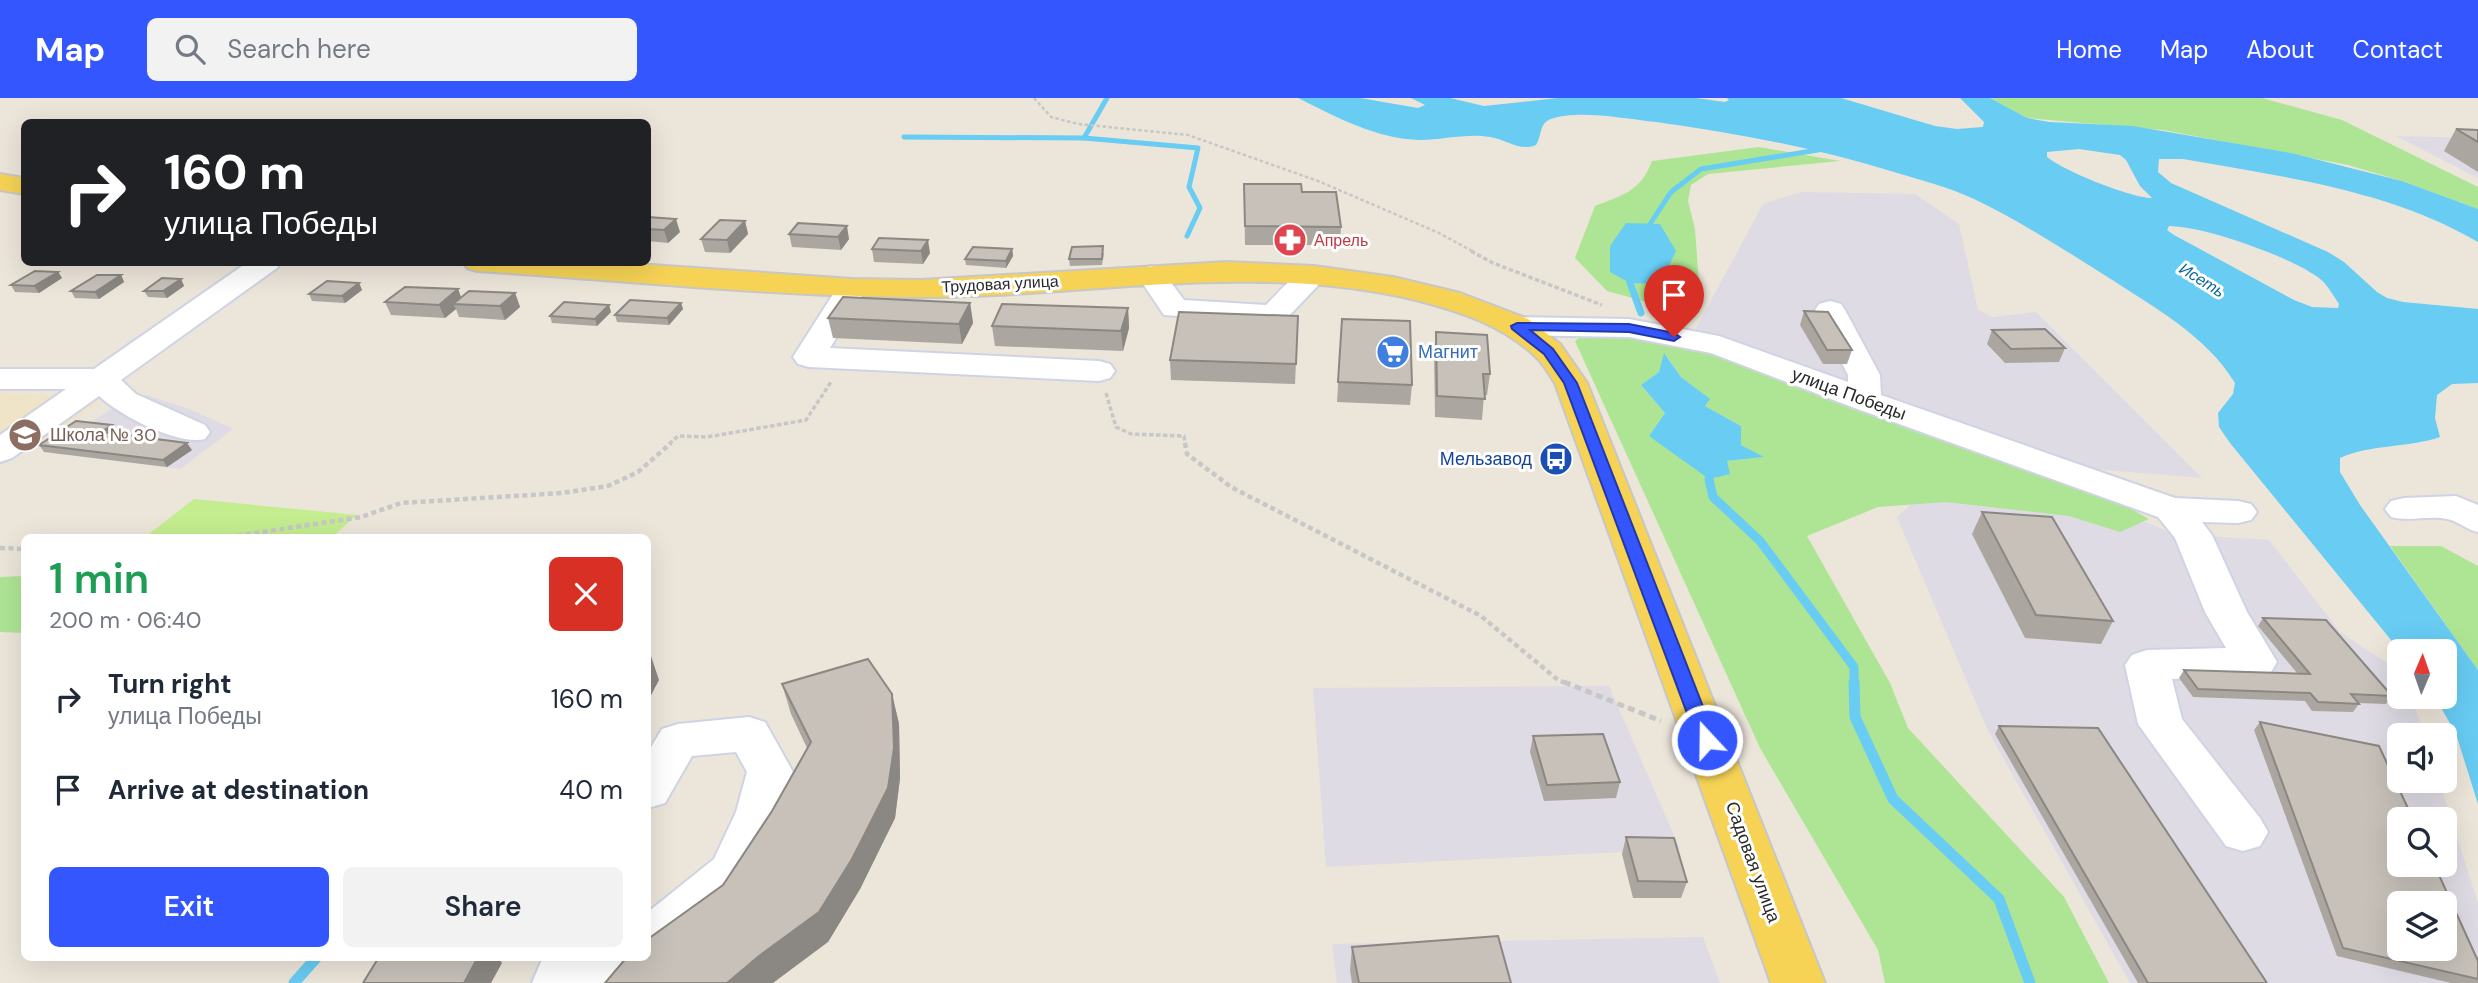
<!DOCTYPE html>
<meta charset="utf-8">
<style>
body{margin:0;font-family:"DM Sans",sans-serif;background:#f2f2f3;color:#1f2937;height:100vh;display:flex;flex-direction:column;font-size:26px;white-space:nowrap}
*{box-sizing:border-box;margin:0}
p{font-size:23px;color:#747a83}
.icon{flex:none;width:38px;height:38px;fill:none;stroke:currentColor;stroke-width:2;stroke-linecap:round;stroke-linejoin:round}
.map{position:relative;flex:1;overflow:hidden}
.drawer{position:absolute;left:21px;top:436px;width:630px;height:427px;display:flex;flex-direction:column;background:#fff;border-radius:10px;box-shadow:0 7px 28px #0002}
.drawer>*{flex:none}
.banner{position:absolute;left:21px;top:21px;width:630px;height:147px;border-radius:10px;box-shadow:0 7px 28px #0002;background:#202124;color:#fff;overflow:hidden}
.needle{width:46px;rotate:2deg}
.tools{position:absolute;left:2387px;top:541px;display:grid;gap:14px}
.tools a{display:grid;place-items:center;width:70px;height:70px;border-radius:10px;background:#fff;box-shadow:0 7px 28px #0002;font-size:35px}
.pin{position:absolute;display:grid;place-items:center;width:60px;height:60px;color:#fff;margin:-72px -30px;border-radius:50% 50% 50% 0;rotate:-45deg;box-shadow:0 0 7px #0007}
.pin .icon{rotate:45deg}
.me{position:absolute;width:77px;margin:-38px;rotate:339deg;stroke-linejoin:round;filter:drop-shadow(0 0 5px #0008)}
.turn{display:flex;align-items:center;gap:24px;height:147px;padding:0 28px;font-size:32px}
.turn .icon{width:91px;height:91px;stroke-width:2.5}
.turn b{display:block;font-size:49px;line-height:60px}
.round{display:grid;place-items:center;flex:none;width:74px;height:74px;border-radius:10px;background:#f2f2f3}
.summary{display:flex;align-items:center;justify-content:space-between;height:119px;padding:0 28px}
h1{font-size:42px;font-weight:600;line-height:52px;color:#1e9e55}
.action{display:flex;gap:14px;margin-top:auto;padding:14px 28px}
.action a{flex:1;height:80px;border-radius:10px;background:#3456ff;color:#fff;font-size:28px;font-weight:600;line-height:80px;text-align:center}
.action a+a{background:#f2f2f3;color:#1f2937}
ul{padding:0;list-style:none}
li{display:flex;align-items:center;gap:21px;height:91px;padding:0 28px}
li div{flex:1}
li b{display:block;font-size:26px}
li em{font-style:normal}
header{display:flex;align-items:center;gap:42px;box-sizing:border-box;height:98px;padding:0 35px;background:#3456ff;color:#fff}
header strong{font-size:33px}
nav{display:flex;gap:38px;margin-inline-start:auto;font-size:24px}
.search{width:490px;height:63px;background:#f2f2f3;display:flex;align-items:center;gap:18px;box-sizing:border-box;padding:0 24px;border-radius:10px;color:#747a83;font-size:26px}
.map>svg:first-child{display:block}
.industrial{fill:#dedbe4;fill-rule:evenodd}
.education{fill:#efe3c8}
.green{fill:#aee594;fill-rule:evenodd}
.pitch{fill:#c4ed8f}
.water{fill:#68ccf3;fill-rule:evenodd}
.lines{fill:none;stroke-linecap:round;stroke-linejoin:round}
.stream-far3{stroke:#68ccf3;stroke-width:5}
.stream-far2{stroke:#68ccf3;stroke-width:7}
.stream-far1{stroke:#68ccf3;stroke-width:9}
.stream{stroke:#68ccf3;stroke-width:11}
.minor-casing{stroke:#cfd3e3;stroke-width:4}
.major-casing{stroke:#c7c7c7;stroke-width:4}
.path-far3{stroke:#c7c7c7;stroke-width:2.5;stroke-dasharray:3.5 2.5;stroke-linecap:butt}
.path-far2{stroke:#c7c7c7;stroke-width:3.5;stroke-dasharray:4.5 2.5;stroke-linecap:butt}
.path-far1{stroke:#c7c7c7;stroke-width:4.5;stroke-dasharray:5 3.5;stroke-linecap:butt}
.path{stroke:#c7c7c7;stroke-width:5;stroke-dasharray:7 4.5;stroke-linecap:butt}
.minor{fill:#fff;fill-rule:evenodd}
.major{fill:#f6d355;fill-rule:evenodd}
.wall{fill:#aba6a0}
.shaded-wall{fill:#8b8782}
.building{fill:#c7c1ba;stroke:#8b8782;stroke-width:2;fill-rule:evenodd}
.route{fill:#3456ff;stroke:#2238a6;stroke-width:2}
.labels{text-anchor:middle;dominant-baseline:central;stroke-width:6;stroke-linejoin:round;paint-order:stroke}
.far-health-label{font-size:16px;fill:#be3a42;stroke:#fff;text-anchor:start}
.far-water-label{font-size:16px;font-style:italic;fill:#08689e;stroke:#fff}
.far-street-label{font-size:16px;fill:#292929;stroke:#fff}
.shop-label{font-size:18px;fill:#366cbe;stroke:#fff;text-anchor:start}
.street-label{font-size:18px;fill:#292929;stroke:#fff}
.education-label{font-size:18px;fill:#785e54;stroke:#fff;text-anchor:start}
.transit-label{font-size:18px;fill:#164399;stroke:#fff;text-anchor:end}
</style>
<header>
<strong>Map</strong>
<div class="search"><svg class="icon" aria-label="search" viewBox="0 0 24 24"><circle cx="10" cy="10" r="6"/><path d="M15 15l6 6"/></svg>Search here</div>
<nav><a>Home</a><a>Map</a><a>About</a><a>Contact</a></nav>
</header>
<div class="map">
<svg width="2478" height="885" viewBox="0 0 2478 885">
<rect width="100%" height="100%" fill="#ece5da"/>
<g class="industrial">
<polygon points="2396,38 2478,40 2478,80"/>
<polygon points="1801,94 1915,96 1959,126 1978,212 1992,219 2036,214 2202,380 2093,371 1695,232 1763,106"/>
<polygon points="146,297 192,312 233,331 180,371 44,354 124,303"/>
<path d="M 1972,352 L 2174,436 L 2269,442 L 2340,534 L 2399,573 L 2399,598 L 2412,599 L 2424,637 L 2399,637 L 2399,682 L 2439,683 L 2478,805 L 2478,885 L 2130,885 L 1988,633 L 1897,419 ZM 2399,721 L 2445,721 L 2445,766 L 2399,766 ZM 2399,805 L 2445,805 L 2445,850 L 2399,850 Z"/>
<polygon points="1609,588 1680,751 1326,769 1313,590"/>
<polygon points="1703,839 1720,885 1337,885 1332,846"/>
</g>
<polygon class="education" points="0,295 79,298 99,305 0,369"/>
<g class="green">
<polygon points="1990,0 2262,0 2342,22 2478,89 2478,111 2402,83 2348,67 2163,32 2027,20"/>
<path d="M 1759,49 L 1840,63 L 1708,76 L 1691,87 L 1688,103 L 1695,131 L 1700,199 L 1661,208 L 1607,193 L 1575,160 L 1595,108 C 1623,97 1641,93 1652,63 Z"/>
<path d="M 1588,233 L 1683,247 L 1753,271 L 1832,303 L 2080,382 L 2149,421 L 2120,434 L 2069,418 L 1946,404 L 1878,409 L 1807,438 L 1890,585 L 1908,630 L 2064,799 L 2109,885 L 1885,885 L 1878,852 L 1760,650 L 1575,243 ZM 1665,256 L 1681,279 L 1709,301 L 1705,308 L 1741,328 L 1741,347 L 1763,359 L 1727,363 L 1649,338 L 1665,315 L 1641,287 L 1659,274 Z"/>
<polygon points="2390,448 2441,448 2478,468 2478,572"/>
<polygon points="24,478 24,535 0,534 0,479"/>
</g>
<polygon class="pitch" points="194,401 357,417 332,439 145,439"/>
<g class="water">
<path d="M 1298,0 L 1360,0 L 1418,10 L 1425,7 L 1411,0 L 1450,0 L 1484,8 L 1558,0 L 1696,0 L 1725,4 L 1729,2 L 1727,0 L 1841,0 L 1935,28 L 1957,31 L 1983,29 L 1984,24 L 1960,0 L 1990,0 L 2027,20 L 2049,24 L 2133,28 L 2291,55 L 2402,83 L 2478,111 L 2478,144 C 2389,92 2284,79 2183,61 L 2159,61 L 2158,74 L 2171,85 L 2328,154 L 2344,164 L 2377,194 L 2387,200 L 2403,204 L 2478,211 L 2478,285 L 2452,286 L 2437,297 L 2435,320 L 2440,339 C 2408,350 2371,346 2340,360 L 2340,374 L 2360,407 L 2478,572 L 2478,706 L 2456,636 L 2435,599 L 2445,598 L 2445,553 L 2400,553 L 2230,345 L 2219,329 L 2218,315 L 2233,296 L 2235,285 C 2206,237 2152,208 2106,178 C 2063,151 2020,123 1974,101 C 1948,89 1921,82 1894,74 C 1816,50 1736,35 1656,24 C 1627,21 1578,11 1551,21 C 1539,25 1542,38 1536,47 C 1519,54 1506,41 1490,39 C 1467,35 1443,42 1420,42 C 1377,41 1336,19 1298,0 ZM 2079,51 L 2120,57 L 2126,62 L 2140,88 L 2152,100 C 2131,100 2064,73 2047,59 L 2047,54 ZM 2169,128 C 2204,128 2291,159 2319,180 C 2327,186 2333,197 2339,206 L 2338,210 L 2312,209 L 2294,202 L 2174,137 L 2167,132 Z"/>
<polygon points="1626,125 1660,126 1676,153 1660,186 1630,185 1610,174 1610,148"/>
<polygon points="1664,255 1681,279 1710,301 1705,308 1741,328 1741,347 1764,359 1727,363 1730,376 1709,381 1649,338 1665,315 1641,287 1659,274"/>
</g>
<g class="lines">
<g class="stream-far3">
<polyline points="1107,0 1084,40 1198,50 1189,89 1200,110 1187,138"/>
<polyline points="904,39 1084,40"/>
<polyline points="1650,126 1671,94 1701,71 1824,51"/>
</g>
<polyline class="stream-far2" points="1630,185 1641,215"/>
<polyline class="stream-far1" points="1709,381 1713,399 1760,443 1854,569 1854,586"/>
<g class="stream">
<polyline points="1854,584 1855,619 1893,701 1999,801 2030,885"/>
<polyline points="294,885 317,859"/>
</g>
<defs>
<g id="minor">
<path d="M 248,164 L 281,164 L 277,170 L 121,282 L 136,296 L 205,327 L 210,334 L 205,341 C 178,348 119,317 99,298 L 12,360 L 0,364 L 0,337 L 66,291 L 0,291 L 0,271 L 94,271 Z"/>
<path d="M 1151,168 L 1161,171 L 1184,202 L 1266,207 C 1283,191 1300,165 1324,171 L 1328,177 L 1285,222 L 1274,225 L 1164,217 L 1137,177 L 1141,171 Z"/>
<polygon points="852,181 862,184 867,190 830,250 1099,263 1110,266 1115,273 1110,280 1099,283 809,269 798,266 793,259 837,190 842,184"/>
<polygon points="1830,203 1841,206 1845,212 1880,277 1881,297 2175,400 2238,403 2251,406 2257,414 2251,422 2238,425 2202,424 2212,437 2247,514 2277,564 2271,574 2256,579 2172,581 2182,621 2260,720 2268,734 2260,748 2243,753 2226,748 2138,626 2125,567 2132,557 2147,552 2226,550 2205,514 2175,440 2158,419 1852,309 1711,255 1629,239 1517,237 1506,235 1502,228 1506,221 1517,219 1629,221 1719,238 1848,284 1848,277 1815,212 1819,206"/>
<path d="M 2456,398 L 2478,407 L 2478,434 C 2467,432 2458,423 2447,421 C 2429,417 2410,424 2391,419 L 2385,411 L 2391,403 L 2404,400 Z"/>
<polygon points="749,619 765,624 793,674 784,714 751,789 667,860 652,865 647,875 635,885 532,885 543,859 648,859 648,814 714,761 736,714 747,674 736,654 692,658 665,705 648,710 648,654 662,631 678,626"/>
</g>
<g id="major">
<polygon points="0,76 24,80 24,96 0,92"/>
<path d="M 463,164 L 608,164 L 852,181 L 921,182 L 1226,164 L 1314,168 L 1393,179 L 1460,195 L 1528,221 L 1560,246 L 1587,285 L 1825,885 L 1771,885 L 1555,285 C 1549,276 1543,265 1535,258 C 1502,227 1459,213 1416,202 C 1243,161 1073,202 900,199 C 759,197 617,182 477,173 L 467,170 Z"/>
</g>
</defs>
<use href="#minor" class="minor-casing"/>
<use href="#major" class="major-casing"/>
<polyline class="path-far3" points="1034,0 1051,19 1078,26 1188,37 1318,83 1439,135 1474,154"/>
<g class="path-far2">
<polyline points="1471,153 1493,165 1602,207"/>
<polyline points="1106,295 1116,329 1131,336 1184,338 1185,346"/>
<polyline points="669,346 678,338 707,339 806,322 831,284"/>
</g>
<g class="path-far1">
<polyline points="1185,345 1187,356 1231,389 1481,518 1558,582 1568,586"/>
<polyline points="229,439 361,419 401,405 562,395 608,388 638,374 671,345"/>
<polyline points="0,450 24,451"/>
</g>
<polyline class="path" points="1564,584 1661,623"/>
<use href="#minor" class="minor"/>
<use href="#major" class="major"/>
</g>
<g class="wall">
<polygon points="2456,31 2478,32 2478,74 2444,53"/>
<polygon points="1244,86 1302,94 1341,129 1340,147 1245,147"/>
<polygon points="648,119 680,134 668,145 648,143"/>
<polygon points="745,123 748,136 730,155 705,154 701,141"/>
<polygon points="798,125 849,141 841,152 792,149 789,136"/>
<polygon points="879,140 930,155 923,166 874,164 872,151"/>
<polygon points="1012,151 1013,158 1006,170 966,167 965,161"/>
<polygon points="1104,155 1102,167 1070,168 1069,161"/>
<polygon points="58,174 62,180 39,195 15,194 11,187"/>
<polygon points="121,177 124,184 99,201 75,200 71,193"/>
<polygon points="181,181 184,188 167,200 148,199 144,193"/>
<polygon points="359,185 362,192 345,205 312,203 309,196"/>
<polygon points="458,191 461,199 515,195 520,209 505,222 459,219 456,211 445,220 391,217 385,204"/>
<polygon points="681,205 683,211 669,227 617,224 615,217"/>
<polygon points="970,205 973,225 962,246 833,240 828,220"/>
<polygon points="1128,210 1129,230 1123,253 995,248 992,228"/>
<polygon points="1804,213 1852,252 1847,266 1823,266 1800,227"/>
<polygon points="611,214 597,228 552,225 550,218"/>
<polygon points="1298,218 1295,286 1171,282 1170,262"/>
<polygon points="1342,221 1412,287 1410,307 1337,304"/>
<polygon points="1992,232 2065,250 2059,264 2005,265 1987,246"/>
<polygon points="1436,234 1490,276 1487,297 1484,297 1482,322 1435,319 1434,254"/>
<polygon points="116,335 115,336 192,352 167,369 44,354 39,347"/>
<polygon points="1982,414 2113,523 2101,546 2025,540 1972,436"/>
<polygon points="2263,520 2392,598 2386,606 2358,605 2359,606 2353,614 2312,613 2305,603 2193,599 2179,580 2184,572 2297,575 2258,528"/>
<polygon points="782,586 892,596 899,626 900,680 895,720 860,791 828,844 723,787 772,713 807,650 791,616"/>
<polygon points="2260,624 2478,863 2478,885 2451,885 2337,858 2254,632"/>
<polygon points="1999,628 2267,885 2138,885 1995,636"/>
<polygon points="1533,638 1620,684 1616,700 1544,703 1530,654"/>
<polygon points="1626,739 1687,784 1681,800 1633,800 1622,756"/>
<polygon points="1352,849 1511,885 1352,885 1350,872"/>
</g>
<g class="shaded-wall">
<polygon points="676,121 680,134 668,145 664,132"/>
<polygon points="745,123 748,136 730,155 727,142"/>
<polygon points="847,128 849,141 841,152 838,139"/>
<polygon points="928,142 930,155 923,166 921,153"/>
<polygon points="1012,151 1013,158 1006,170 1006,163"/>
<polygon points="58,174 62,180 39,195 34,188"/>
<polygon points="121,177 124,184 99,201 95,194"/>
<polygon points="181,181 184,188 167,200 163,193"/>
<polygon points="359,185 362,192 345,205 342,198"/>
<polygon points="458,191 463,205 453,206 456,211 445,220 439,207"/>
<polygon points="515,195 520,209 505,222 500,208"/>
<polygon points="681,205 683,211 669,227 667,220"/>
<polygon points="970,205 973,225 962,246 959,226"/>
<polygon points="609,207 611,214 597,228 595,221"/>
<polygon points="1128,210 1129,230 1123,253 1121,233"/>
<polygon points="112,327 116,335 106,342 101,334"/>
<polygon points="187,345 192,352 167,369 163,362"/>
<polygon points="649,552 659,582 648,603 648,554"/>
<polygon points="892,596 899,626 900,680 895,720 860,791 828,844 773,885 727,885"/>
<polygon points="478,859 498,859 502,865 491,885 464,885"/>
</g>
<g class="building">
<polygon points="2456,31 2478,32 2478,44"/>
<polygon points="1244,86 1301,86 1302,94 1336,94 1341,129 1245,128"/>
<polygon points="648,119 676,121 664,132 648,131"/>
<polygon points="720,122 745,123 727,142 701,141"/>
<polygon points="798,125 847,128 838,139 789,136"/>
<polygon points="879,140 928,142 921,153 872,151"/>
<polygon points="1103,148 1102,161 1069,161 1072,149"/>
<polygon points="973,149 1012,151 1006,163 965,161"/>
<polygon points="35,173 58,174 34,188 11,187"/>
<polygon points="97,177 121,177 95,194 71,193"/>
<polygon points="162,180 181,181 163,193 144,193"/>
<polygon points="327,183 359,185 342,198 309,196"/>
<polygon points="405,189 458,191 439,207 385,204"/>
<polygon points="469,193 515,195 500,208 453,206"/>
<polygon points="843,199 970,205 959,226 828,220"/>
<polygon points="630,202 681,205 667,220 615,217"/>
<polygon points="564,204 609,207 595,221 550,218"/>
<polygon points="1002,206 1128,210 1121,233 992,228"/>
<polygon points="1804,213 1828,214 1852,252 1827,252"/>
<polygon points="1179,214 1298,218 1296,266 1170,262"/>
<polygon points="1342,221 1410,223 1412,287 1338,284"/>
<polygon points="2045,231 2065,250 2011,251 1992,232"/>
<polygon points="1436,234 1487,237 1490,276 1483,276 1485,301 1437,298"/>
<polygon points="76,323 112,327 101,334 187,345 163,362 39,347"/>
<polygon points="1982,414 2052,419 2113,523 2036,517"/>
<polygon points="2263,520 2326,522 2392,598 2351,596 2359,606 2318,604 2310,595 2198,591 2184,572 2310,576"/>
<polygon points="868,561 892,596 894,650 888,690 852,761 819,814 759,858 727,885 605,885 627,859 648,859 648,841 723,787 772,713 811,644 782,586"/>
<path d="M 2260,624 L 2379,648 L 2413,721 L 2399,721 L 2399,766 L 2434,766 L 2478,863 L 2478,881 L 2343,850 ZM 2399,805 L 2445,805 L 2445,850 L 2399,850 Z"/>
<polygon points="1999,628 2098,630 2267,885 2148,885"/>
<polygon points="1603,636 1620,684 1547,687 1533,638"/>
<polygon points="1626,739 1674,740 1687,784 1638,783"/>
<polygon points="1498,838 1511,885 1359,885 1352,849"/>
<polygon points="379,859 478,859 464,885 363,885"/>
</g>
<polygon class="route" points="1517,225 1629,226 1674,235 1680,239 1674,243 1629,234 1530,232 1553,251 1577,285 1716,642 1714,647 1700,647 1697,642 1564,285 1544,256 1512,231 1511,228"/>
<defs>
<symbol id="pharmacy-disc" viewBox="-11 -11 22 22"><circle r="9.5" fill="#e0444e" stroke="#fff"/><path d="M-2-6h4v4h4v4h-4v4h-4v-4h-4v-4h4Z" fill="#fff"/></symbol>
<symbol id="supermarket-disc" viewBox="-11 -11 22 22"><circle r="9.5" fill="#3f7fe0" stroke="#fff"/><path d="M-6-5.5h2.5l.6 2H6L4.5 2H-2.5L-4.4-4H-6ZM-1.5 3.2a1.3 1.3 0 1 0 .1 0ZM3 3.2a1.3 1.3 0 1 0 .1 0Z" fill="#fff"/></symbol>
<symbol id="school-disc" viewBox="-11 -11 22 22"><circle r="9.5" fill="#8d6e63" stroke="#fff"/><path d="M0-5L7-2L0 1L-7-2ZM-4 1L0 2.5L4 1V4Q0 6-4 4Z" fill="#fff"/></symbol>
<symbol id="bus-disc" viewBox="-11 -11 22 22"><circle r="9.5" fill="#1a4fb4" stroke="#fff"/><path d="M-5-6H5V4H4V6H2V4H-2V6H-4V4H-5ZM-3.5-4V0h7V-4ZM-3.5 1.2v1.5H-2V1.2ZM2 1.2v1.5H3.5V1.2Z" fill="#fff"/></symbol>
</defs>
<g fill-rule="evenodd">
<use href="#pharmacy-disc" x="1271" y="123" width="38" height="38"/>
<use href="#supermarket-disc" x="1374" y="235" width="38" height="38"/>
<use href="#school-disc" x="6" y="318" width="38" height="38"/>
<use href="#bus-disc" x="1537" y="342" width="38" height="38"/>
</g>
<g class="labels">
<g class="far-health-label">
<text x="1314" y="142">Апрель</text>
</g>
<g class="far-water-label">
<text transform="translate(2202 182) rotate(32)">Исеть</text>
</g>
<g class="far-street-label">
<text transform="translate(1000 186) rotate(-3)">Трудовая улица</text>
</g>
<g class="shop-label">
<text x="1418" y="254">Магнит</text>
</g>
<g class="street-label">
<text transform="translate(1849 296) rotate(20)">улица Победы</text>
<text transform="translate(1753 764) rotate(70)">Садовая улица</text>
</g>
<g class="education-label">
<text x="50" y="337">Школа № 30</text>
</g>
<g class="transit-label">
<text x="1532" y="361">Мельзавод</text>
</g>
</g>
</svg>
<div class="tools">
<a><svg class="needle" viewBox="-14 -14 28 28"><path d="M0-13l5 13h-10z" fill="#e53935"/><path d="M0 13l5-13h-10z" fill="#747a83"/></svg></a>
<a><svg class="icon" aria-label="sound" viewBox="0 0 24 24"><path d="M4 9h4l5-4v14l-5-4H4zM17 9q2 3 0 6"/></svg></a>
<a><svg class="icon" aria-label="search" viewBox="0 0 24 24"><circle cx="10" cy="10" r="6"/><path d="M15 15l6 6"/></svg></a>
<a><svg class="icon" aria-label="layers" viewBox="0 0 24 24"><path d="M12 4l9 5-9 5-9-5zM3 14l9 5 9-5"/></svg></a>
</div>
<div class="pin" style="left:1674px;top:239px;background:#d93025"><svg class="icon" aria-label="arrive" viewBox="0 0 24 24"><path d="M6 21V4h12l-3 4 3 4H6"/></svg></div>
<svg class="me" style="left:1707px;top:642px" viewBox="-20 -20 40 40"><circle r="17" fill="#3456ff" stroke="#fff" stroke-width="3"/><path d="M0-11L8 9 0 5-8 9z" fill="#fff"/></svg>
<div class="banner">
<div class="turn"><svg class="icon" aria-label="right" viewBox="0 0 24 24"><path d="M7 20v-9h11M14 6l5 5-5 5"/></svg><div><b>160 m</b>улица Победы</div></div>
</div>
<section class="drawer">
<div class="summary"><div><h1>1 min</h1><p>200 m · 06:40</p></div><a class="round" style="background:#d93025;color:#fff"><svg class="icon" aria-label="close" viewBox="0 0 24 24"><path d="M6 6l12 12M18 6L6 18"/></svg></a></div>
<ul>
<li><svg class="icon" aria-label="right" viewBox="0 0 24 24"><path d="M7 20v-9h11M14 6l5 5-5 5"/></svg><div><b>Turn right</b><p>улица Победы</p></div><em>160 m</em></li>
<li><svg class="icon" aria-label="arrive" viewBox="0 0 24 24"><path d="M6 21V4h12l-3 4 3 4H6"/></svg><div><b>Arrive at destination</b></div><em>40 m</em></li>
</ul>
<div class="action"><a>Exit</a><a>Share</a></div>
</section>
</div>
